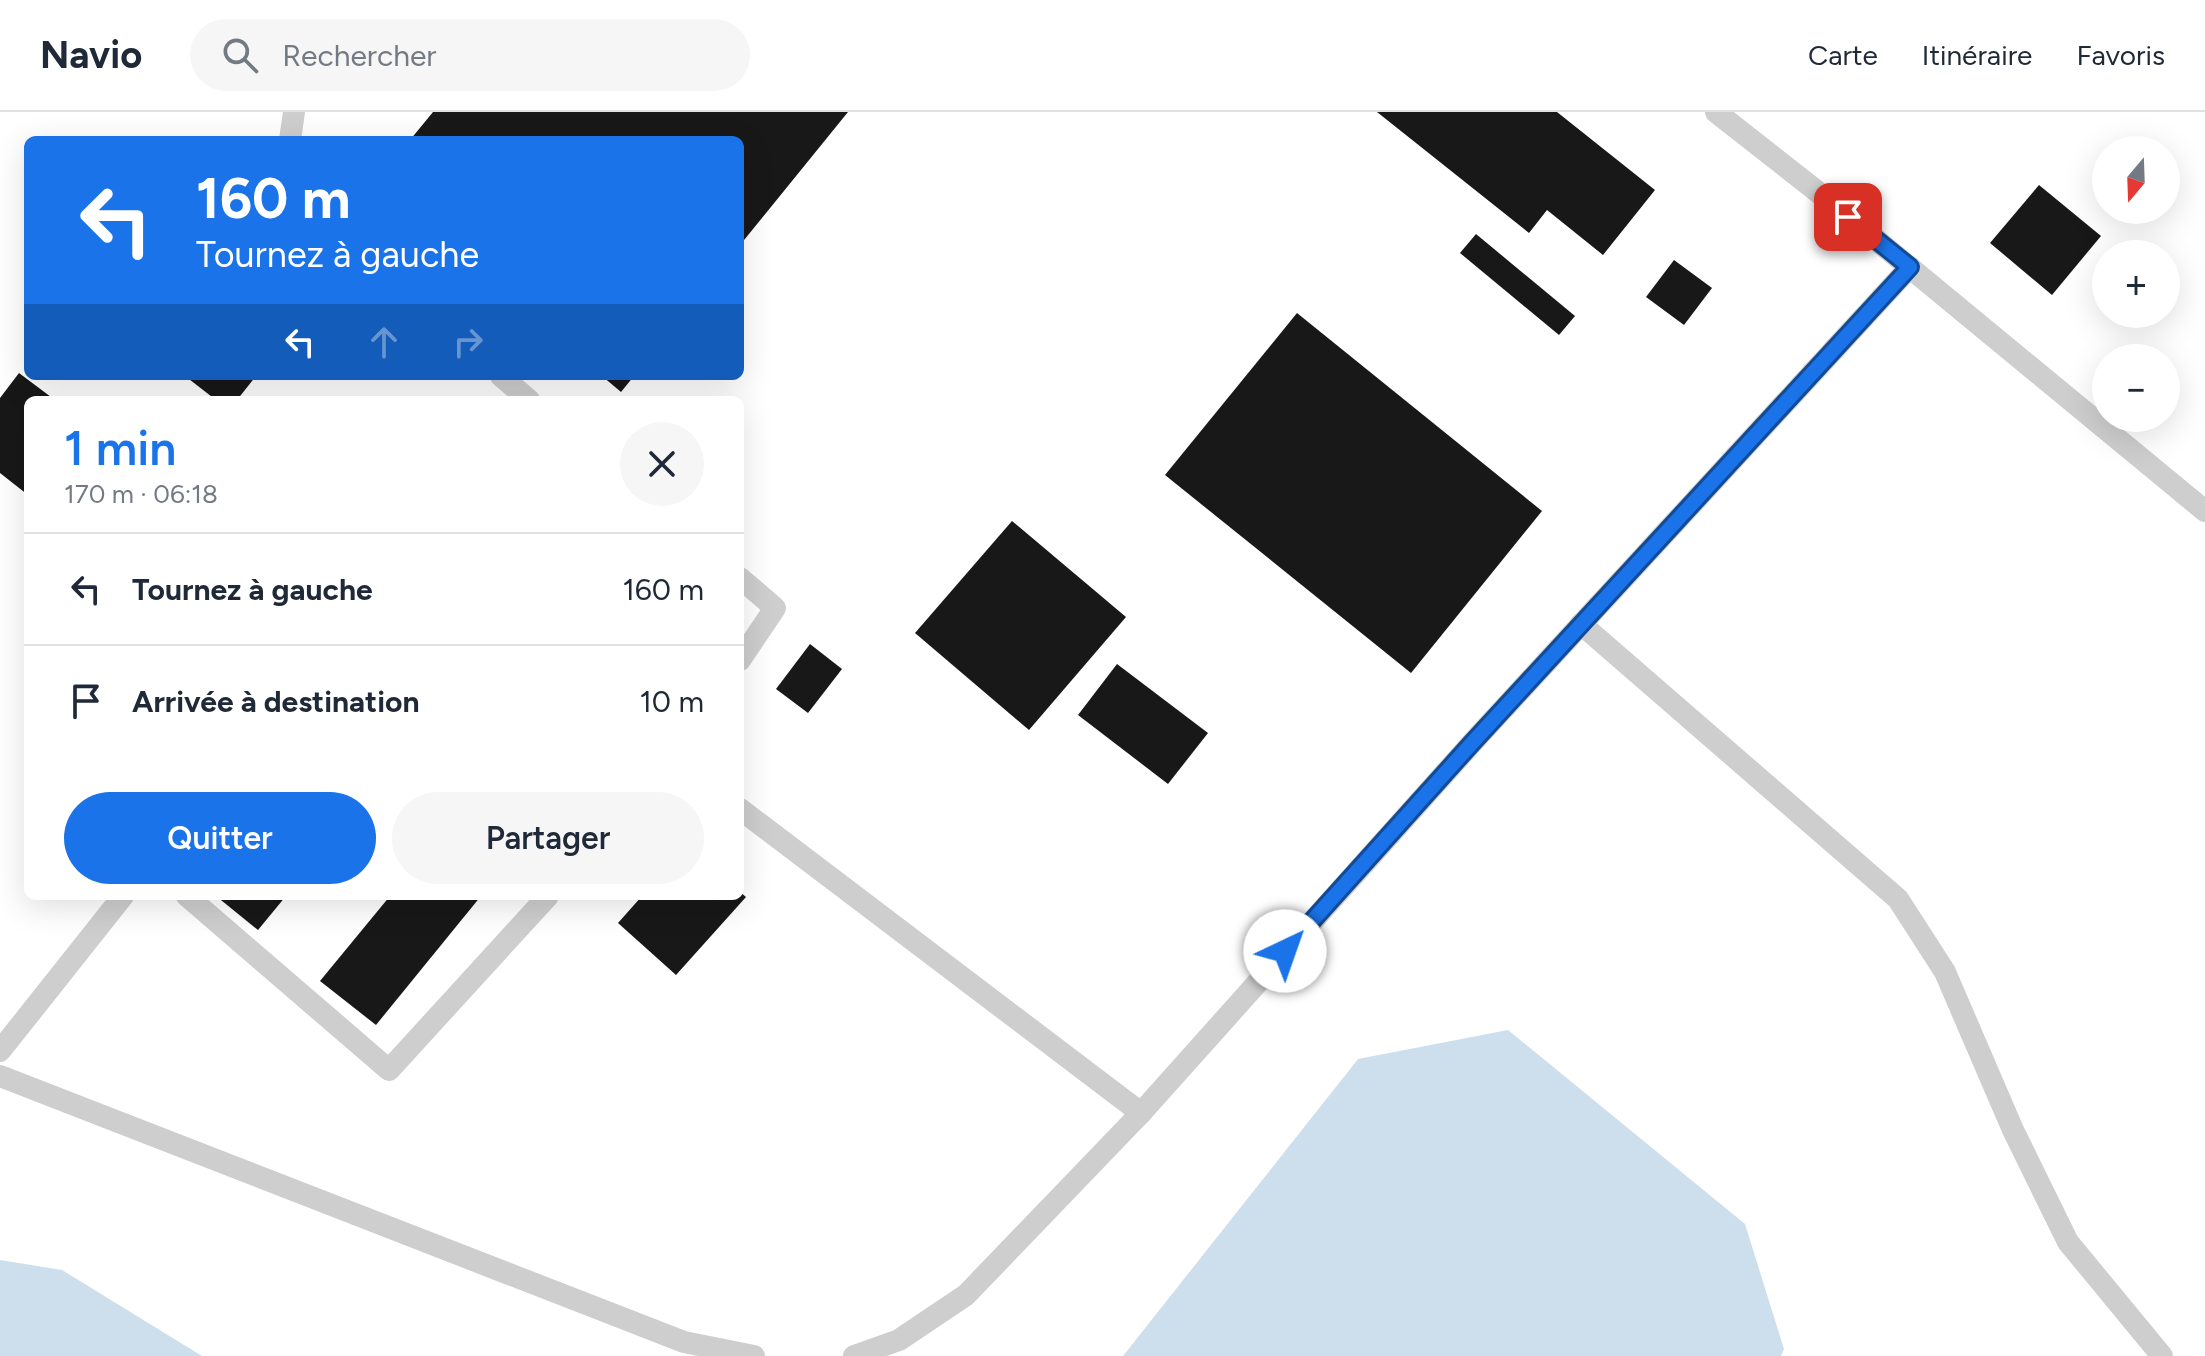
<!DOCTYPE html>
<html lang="fr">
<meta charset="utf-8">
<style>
body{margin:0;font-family:Figtree,sans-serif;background:#f6f6f7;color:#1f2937;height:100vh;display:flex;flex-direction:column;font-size:30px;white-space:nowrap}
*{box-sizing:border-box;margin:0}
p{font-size:26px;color:#747a83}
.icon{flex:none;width:44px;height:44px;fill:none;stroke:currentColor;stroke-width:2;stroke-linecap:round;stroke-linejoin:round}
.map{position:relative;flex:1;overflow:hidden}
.drawer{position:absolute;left:24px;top:284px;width:720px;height:504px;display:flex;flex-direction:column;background:#fff;border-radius:12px;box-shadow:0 8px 32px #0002}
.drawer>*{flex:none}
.guide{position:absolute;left:24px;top:24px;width:720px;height:244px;border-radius:12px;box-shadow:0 8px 32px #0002;background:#1a73e8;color:#fff;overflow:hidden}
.needle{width:52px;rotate:199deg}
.fabs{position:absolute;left:2092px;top:24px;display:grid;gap:16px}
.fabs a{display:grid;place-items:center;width:88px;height:88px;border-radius:50%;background:#fff;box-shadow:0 8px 32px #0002;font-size:40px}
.pin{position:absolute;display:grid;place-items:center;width:68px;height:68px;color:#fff;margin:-34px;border-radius:16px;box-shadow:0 4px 12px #0006}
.me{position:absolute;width:88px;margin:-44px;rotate:42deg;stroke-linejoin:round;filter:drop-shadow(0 0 6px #0008)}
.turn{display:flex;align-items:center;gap:28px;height:168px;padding:0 40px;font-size:36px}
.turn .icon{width:104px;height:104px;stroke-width:2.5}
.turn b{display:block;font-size:56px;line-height:68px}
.lanes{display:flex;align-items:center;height:76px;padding:0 40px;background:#0003;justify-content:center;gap:40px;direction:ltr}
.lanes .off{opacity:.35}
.round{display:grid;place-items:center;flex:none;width:84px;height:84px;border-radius:42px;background:#f6f6f7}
.summary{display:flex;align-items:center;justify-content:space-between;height:136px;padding:0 40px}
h1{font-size:48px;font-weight:600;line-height:60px;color:#1a73e8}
.primary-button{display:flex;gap:16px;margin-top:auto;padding:16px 40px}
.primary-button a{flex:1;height:92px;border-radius:48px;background:#1a73e8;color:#fff;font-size:32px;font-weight:600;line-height:92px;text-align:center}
.primary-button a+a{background:#f6f6f7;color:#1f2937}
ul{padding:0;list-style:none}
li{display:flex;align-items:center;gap:24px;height:112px;padding:0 40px;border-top:2px solid #e0e1e3}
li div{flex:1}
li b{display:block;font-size:30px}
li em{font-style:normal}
header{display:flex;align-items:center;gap:48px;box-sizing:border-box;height:112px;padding:0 40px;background:#fff;border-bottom:2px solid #e0e1e3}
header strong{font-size:38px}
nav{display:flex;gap:44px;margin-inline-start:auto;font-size:28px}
.search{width:560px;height:72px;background:#f6f6f7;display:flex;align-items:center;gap:20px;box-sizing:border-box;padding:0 28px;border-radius:44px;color:#747a83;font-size:30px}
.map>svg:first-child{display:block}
.water{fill:#cddfec}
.building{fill:#181818}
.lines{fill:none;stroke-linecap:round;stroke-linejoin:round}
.service{stroke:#cecece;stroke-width:22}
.route-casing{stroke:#114b97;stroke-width:20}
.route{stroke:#1a73e8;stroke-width:14}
</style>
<header>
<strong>Navio</strong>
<div class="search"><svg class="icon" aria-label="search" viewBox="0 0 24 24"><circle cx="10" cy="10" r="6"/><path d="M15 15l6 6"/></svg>Rechercher</div>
<nav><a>Carte</a><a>Itinéraire</a><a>Favoris</a></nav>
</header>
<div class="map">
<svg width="2205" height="1244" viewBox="0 0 2205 1244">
<rect width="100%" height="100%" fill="#fff"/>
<g class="water">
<polygon points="1508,918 1745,1112 1784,1237 1781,1244 1123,1244 1358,947"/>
<polygon points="0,1148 62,1158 202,1244 0,1244"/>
</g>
<g class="building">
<polygon points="433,0 848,0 740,133 740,28 410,28"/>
<polygon points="1377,0 1557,0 1655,78 1603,143 1547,98 1529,121"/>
<polygon points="2039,73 2101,124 2052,183 1990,131"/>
<polygon points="1476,122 1575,204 1559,223 1460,141"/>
<polygon points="1674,148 1712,176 1684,213 1646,185"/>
<polygon points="1297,201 1542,399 1411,561 1165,363"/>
<polygon points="19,261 55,288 28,288 28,383 0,361 0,286"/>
<polygon points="185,264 256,264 237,288 216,288"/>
<polygon points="602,264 634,264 621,280"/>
<polygon points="1012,409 1126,505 1029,618 915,521"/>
<polygon points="810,532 842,557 808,601 776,577"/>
<polygon points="1117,552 1208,621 1168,672 1078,603"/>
<polygon points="740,780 746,785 676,863 618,811 642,784 740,784"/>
<polygon points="216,784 286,784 258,818"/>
<polygon points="390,784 481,784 376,913 320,869"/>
</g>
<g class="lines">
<g class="service">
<polyline points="1716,0 1828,88 2205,399"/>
<polyline points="290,28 294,0"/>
<polyline points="501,264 529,288"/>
<polyline points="740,466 775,496 740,548"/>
<polyline points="1581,512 1898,787 1945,860 2013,1018 2068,1130 2162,1244"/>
<polyline points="740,697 1141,1001"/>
<polyline points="187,784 389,958 548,784"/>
<polyline points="0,939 123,784"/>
<polyline points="0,964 684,1230 754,1244"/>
<polyline points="854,1244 899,1228 966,1183 1141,1001 1472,631 1910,155"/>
</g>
</g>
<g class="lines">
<defs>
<polyline id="route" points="1285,839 1472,631 1910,155 1848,105"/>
</defs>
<use href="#route" class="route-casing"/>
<use href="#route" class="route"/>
</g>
</svg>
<div class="fabs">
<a><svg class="needle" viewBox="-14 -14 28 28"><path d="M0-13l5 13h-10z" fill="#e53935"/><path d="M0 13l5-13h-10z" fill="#747a83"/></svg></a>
<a>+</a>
<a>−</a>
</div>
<div class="pin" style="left:1848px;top:105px;background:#d93025"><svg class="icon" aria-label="arrive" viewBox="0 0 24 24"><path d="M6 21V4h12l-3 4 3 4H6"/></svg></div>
<svg class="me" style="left:1285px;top:839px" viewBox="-20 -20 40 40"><circle r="19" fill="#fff"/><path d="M0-13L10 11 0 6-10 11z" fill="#1a73e8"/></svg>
<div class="guide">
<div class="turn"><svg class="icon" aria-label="left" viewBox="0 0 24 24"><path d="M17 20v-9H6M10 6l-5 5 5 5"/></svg><div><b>160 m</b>Tournez à gauche</div></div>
<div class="lanes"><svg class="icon" aria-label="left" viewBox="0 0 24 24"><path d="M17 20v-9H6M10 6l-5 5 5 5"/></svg><svg class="icon off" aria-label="ahead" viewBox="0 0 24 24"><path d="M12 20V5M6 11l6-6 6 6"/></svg><svg class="icon off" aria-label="right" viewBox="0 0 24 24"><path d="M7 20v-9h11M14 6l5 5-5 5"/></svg></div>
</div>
<section class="drawer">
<div class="summary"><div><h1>1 min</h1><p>170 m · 06:18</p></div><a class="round"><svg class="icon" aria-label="close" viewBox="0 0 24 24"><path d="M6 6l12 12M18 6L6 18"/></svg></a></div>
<ul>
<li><svg class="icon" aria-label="left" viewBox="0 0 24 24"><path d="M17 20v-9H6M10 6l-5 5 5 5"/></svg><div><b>Tournez à gauche</b></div><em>160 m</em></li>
<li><svg class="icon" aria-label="arrive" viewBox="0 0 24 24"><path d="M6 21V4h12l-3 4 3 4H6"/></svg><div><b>Arrivée à destination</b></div><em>10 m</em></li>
</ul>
<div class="primary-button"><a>Quitter</a><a>Partager</a></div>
</section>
</div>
